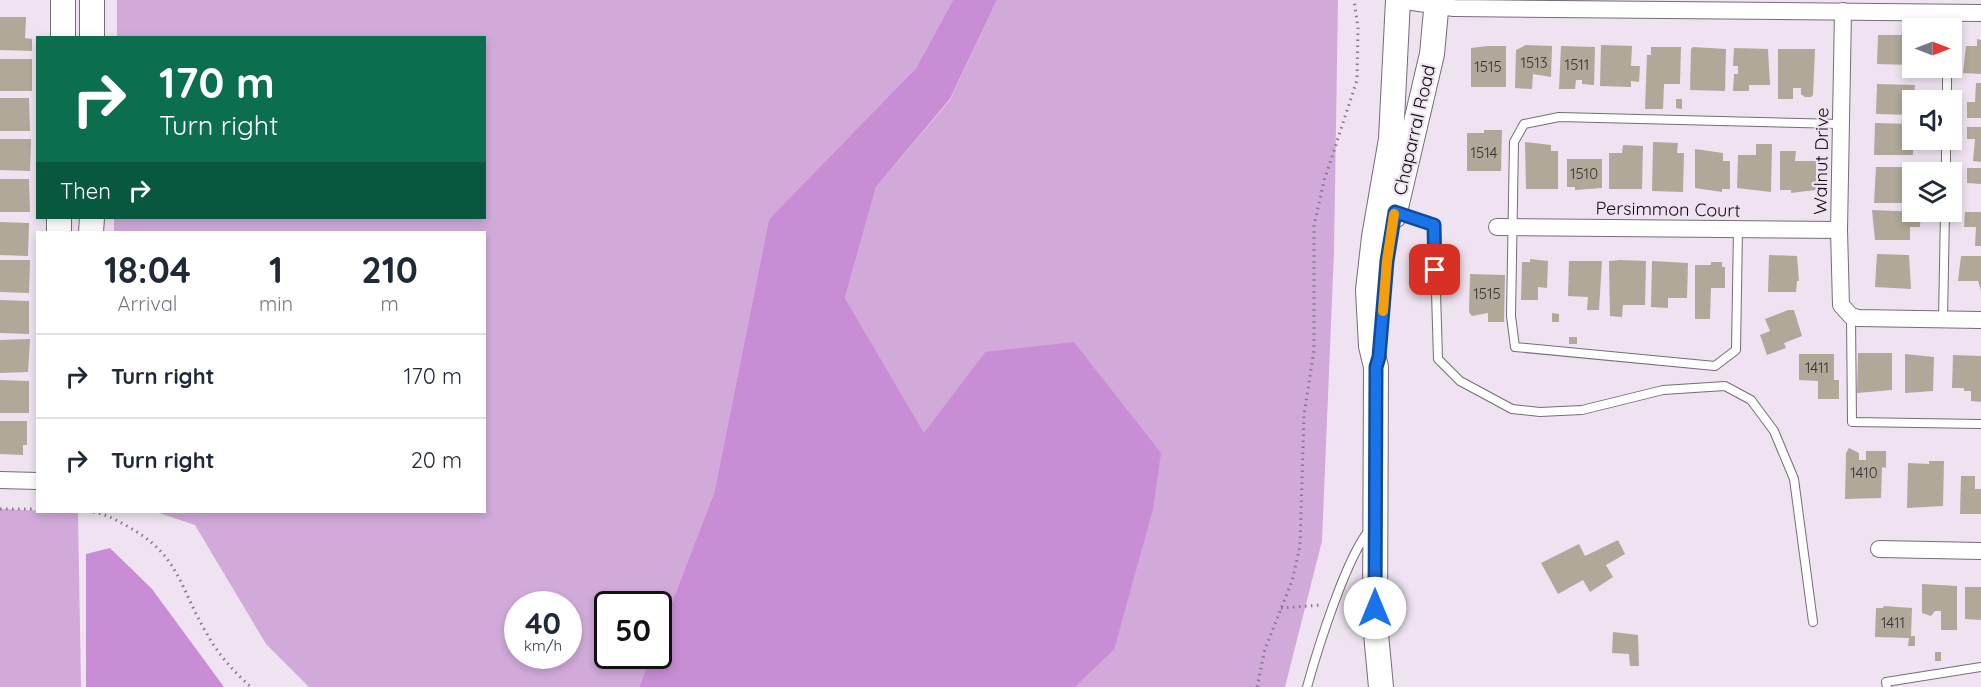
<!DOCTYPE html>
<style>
body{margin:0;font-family:Quicksand,sans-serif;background:#f6f6f7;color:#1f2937;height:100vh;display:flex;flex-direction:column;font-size:22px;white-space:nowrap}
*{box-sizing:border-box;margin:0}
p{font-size:20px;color:#747a83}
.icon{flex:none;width:33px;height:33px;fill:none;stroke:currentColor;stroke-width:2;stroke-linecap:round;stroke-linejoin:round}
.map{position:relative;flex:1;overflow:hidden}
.drawer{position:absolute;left:36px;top:231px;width:450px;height:282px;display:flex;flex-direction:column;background:#fff;border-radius:0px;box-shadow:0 3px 9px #0003}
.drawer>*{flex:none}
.top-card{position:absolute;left:36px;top:36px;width:450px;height:183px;border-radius:0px;box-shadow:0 3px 9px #0003;background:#0b6e4f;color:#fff;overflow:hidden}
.needle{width:39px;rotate:90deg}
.controls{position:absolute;left:1902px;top:18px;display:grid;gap:12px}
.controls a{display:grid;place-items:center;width:60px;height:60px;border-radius:0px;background:#fff;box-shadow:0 3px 9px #0003;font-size:30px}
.speed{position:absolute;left:504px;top:591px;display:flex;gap:12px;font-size:30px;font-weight:700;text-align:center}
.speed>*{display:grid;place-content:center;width:78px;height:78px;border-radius:50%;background:#fff;box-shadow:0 3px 9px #0003;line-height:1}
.speed small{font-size:15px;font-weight:400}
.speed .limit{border:3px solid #111;border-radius:9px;background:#fff;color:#111}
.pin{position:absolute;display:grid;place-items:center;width:51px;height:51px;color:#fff;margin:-26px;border-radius:12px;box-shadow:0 3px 9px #0006}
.me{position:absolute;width:66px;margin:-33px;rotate:0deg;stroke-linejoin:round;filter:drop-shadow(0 0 4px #0008)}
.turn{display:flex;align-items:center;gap:21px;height:126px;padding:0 24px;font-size:27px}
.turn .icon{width:78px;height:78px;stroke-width:2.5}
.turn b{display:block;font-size:42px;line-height:51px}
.then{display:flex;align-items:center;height:57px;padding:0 24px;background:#0003;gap:12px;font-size:22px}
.eta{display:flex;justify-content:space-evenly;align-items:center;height:102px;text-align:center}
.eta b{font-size:36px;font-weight:700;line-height:42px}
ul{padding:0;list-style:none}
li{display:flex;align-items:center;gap:18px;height:84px;padding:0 24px;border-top:2px solid #e0e1e3}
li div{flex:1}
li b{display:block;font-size:22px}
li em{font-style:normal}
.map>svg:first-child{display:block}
.green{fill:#d1aad9;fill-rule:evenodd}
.forest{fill:#c88dd5}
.building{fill:#b0a899}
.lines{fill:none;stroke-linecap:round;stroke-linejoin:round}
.lane-casing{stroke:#776c79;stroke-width:10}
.street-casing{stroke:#776c79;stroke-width:18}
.secondary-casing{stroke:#776c79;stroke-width:26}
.path{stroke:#827a84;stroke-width:3;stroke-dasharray:1.5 4.5;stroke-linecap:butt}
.lane{stroke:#fff;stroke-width:8}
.street{stroke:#fff;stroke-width:16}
.secondary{stroke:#fff;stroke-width:24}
.route-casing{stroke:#114b97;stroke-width:15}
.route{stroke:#1a73e8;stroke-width:10}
.slow{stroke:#f59e0b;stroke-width:10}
.labels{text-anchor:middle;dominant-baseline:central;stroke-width:4.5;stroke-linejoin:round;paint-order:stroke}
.number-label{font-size:15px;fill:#363232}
.street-label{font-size:18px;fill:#0e0a0f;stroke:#efe3f1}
</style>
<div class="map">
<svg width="1981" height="687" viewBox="0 0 1981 687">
<rect width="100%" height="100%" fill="#efe3f1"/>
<g class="green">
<path d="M 117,0 L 953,0 L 916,68 L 769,219 L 714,493 L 659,636 L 658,604 L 608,604 L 608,656 L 651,656 L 639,687 L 309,687 L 266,644 L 195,525 L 156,512 L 484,512 L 484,232 L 114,232 L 114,218 L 484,218 L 484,38 L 117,37 ZM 518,604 L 568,604 L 568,656 L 518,656 Z"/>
<polygon points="997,0 1338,0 1334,251 1322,541 1285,687 1075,687 1114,650 985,352 924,434 845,298 876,187 950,100"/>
<polygon points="0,509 78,512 81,687 0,687"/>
</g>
<g class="forest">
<polygon points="953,0 997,0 950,99 876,187 845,298 924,433 985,352 1074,342 1161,453 1153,509 1114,650 1075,687 639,687 651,656 658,656 659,636 714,493 769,219 916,68"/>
<polygon points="110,548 152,589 224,687 86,687 86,554"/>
</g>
<g class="building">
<polygon points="0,17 26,17 25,38 32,39 32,51 0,50"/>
<polygon points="1878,35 1912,35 1912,65 1877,64"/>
<polygon points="1977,39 1981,40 1981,74 1963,73 1966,46 1977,46"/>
<polygon points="1526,45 1552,46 1551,77 1533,74 1532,89 1515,88 1516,50"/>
<polygon points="1601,45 1632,46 1631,66 1640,66 1639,82 1631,81 1631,87 1600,86"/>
<polygon points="1488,46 1506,46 1506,87 1471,87 1471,48"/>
<polygon points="1561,46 1595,47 1594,85 1582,84 1582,80 1576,80 1575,89 1559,89"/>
<polygon points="1651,47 1681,47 1680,84 1664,84 1663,109 1645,109 1647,55 1651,55"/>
<polygon points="1693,47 1726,49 1725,91 1690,90 1691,49"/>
<polygon points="1734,48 1768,49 1770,85 1749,85 1749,91 1733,91 1734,74 1738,74 1738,66 1733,66"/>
<polygon points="1778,49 1815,49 1813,95 1811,97 1805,97 1801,94 1801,88 1793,88 1793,99 1778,99"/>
<rect x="0" y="59" width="32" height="32"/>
<polygon points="1976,83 1981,83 1981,118 1967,118 1967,102 1975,102"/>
<polygon points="1877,84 1915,85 1914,98 1926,100 1912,100 1912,115 1876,114"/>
<polygon points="0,98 29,98 30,131 0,131"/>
<polygon points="1676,99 1682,99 1682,109 1676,108"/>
<polygon points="1875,123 1912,124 1912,139 1910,139 1910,143 1913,143 1913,155 1874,155"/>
<polygon points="1967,127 1981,127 1981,162 1973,161 1975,139 1967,139"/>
<polygon points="1484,130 1502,130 1501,171 1467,171 1467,133 1484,133"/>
<polygon points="0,139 31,139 30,171 0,170"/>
<polygon points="1525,142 1551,145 1551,151 1558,151 1558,189 1526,189"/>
<polygon points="1653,142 1678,143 1677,153 1684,153 1683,192 1652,191"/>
<polygon points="1756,144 1772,144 1771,192 1737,188 1738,155 1756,155"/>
<polygon points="1623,145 1643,146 1642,189 1609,189 1609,153 1622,153"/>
<polygon points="1695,149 1723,153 1723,161 1730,161 1730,189 1722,189 1722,192 1695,188"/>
<polygon points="1780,151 1796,151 1795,161 1816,161 1816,190 1791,193 1791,190 1780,190"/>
<polygon points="1567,159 1602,159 1602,188 1575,190 1575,187 1567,187"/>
<polygon points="1876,167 1911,167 1912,203 1874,203"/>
<polygon points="1967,168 1981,168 1981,184 1967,183"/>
<polygon points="0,179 29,179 30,212 0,212"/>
<polygon points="1872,210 1921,212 1920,227 1910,227 1910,240 1875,240"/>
<polygon points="1965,212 1981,212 1981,246 1975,246 1976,227 1964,227"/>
<polygon points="0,222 29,223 28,256 0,255"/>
<polygon points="1877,254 1909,255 1911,289 1875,287"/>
<polygon points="1769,255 1797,256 1799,281 1797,281 1796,292 1768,292"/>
<polygon points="1961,256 1981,256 1981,291 1978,281 1958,281"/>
<polygon points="1530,259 1548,261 1547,288 1538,287 1538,300 1521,300 1522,262 1530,262"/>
<polygon points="0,260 30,260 29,293 0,292"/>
<polygon points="1620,260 1646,261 1645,305 1623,305 1622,317 1610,316 1609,261"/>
<polygon points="1569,261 1602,261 1599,310 1587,310 1588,297 1568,296"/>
<polygon points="1652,261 1688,263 1687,298 1668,298 1668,308 1651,307"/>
<polygon points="1711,262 1722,262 1722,267 1725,267 1725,288 1711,288 1710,319 1695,319 1695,265 1711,265"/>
<polygon points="1470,274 1505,275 1504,322 1488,322 1488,313 1472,316 1469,312"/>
<polygon points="0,300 29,301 29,334 0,333"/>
<polygon points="1788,310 1794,310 1802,336 1784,343 1786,348 1767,355 1760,335 1770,331 1765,319"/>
<polygon points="1552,313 1559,314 1559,322 1552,322"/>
<rect x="1569" y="337" width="8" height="7"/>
<polygon points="30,339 28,372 0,373 0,340"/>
<polygon points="1858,353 1892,353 1892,390 1857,393"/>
<polygon points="1799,354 1834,354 1834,380 1839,380 1839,399 1818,399 1818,381 1799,380"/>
<polygon points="1905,354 1934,357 1933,391 1905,393"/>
<polygon points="1953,355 1981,356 1981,402 1971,401 1971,391 1964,391 1964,388 1952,388"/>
<polygon points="0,380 29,381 29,413 0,413"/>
<polygon points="0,421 27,421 27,445 23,445 23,455 0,454"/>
<polygon points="1849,448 1859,453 1859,460 1866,460 1866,451 1886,451 1886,468 1882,467 1881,498 1845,499 1846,453"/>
<polygon points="1929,461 1944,461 1943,506 1907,508 1908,463 1929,464"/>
<polygon points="1961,476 1975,476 1975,489 1981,489 1981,514 1960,514"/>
<polygon points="1618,540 1625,554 1606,565 1613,577 1590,592 1583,580 1558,594 1541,563 1579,544 1585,556"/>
<polygon points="1922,584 1957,586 1957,630 1941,630 1941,611 1935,611 1931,616 1922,613"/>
<polygon points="1965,587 1981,587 1981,620 1965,619"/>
<polygon points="1884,606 1912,608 1911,636 1915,636 1915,646 1908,646 1909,638 1875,637 1876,608 1883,608"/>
<polygon points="1613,632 1638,635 1639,666 1630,666 1629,654 1612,653"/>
<rect x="1935" y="652" width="6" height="9"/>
</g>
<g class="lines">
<defs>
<g id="lane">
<polyline points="1948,28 1948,12"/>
<polyline points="1947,100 1947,68"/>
<polyline points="1946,172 1946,140"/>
<polyline points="1397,213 1434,225 1438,359 1460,381 1512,409 1540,412 1582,410 1663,390 1725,386 1751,400 1774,431 1794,479 1813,622"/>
<polyline points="1738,229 1736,350 1715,366 1515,347 1511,316 1514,142 1524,124 1559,117 1841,124"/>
<polyline points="1851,316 1852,422 1981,424"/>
<polyline points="1943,319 1945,212"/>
<path d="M 1307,687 C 1317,651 1347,554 1371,528"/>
<polyline points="1887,687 1886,682 1981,667"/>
</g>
<g id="street">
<polyline points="1398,0 1454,8 1981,13"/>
<polyline points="1843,11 1839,230 1841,305 1851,316 1858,318 1981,320"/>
<polyline points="1497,227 1839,230"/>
<polyline points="0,480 38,481"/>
<polyline points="1879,549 1981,551"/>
</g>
<g id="secondary">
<polyline points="92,0 92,38"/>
<polyline points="63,38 63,0"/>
<polyline points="1394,216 1432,54 1437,0"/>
<polyline points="59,232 59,218"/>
<polyline points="91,232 92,218"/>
<polyline points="1381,687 1375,623 1376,367 1371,346 1368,290 1374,237 1391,139 1398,0"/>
</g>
</defs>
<use href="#lane" class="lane-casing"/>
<use href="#street" class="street-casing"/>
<use href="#secondary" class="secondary-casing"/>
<g class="path">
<polyline points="0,509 38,509"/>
<path d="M 93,512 C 106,514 116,520 127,526 C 180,555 179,587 207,634 C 218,654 234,672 251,687"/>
<polyline points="1281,608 1321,605"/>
<polyline points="1257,687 1265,649 1292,581 1300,546 1304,415 1314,350 1314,226 1324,181 1357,80 1358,28 1354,0"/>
</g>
<use href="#lane" class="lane"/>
<use href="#street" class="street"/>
<use href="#secondary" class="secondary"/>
</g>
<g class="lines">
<defs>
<polyline id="route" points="1375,608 1376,367 1379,357 1387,261 1395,212 1434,225 1435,270"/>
</defs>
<use href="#route" class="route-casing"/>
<use href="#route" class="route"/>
<polyline class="slow" points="1383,311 1387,261 1394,214"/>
</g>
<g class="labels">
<g class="number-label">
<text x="1534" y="62">1513</text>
<text x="1577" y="64">1511</text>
<text x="1488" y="66">1515</text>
<text x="1484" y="152">1514</text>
<text x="1584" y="173">1510</text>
<text x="1487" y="293">1515</text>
<text x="1817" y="367">1411</text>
<text x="1864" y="472">1410</text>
<text x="1893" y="622">1411</text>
</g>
<g class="street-label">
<text transform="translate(1414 130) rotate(-77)">Chaparral Road</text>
<text transform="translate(1821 161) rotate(-89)">Walnut Drive</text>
<text transform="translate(1668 209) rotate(1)">Persimmon Court</text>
</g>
</g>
</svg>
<div class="controls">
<a><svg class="needle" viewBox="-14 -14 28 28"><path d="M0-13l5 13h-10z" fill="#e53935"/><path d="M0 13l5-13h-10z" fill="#747a83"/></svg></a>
<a><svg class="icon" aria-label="sound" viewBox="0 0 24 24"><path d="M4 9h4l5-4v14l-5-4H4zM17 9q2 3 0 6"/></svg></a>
<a><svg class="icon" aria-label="layers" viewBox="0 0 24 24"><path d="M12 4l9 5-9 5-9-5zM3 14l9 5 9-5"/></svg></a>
</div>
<div class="speed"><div>40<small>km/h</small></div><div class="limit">50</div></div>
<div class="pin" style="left:1435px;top:270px;background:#d93025"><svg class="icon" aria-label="arrive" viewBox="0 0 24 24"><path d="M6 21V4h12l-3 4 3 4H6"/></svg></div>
<svg class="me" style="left:1375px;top:608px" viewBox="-20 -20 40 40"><circle r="19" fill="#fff"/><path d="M0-13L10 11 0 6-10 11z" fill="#1a73e8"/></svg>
<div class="top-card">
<div class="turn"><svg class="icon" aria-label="right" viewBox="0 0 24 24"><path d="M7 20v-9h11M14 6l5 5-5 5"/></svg><div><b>170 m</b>Turn right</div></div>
<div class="then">Then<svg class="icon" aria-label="right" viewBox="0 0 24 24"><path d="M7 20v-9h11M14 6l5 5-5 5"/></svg></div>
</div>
<section class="drawer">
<div class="eta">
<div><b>18:04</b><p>Arrival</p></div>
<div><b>1</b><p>min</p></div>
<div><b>210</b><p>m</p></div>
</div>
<ul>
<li><svg class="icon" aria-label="right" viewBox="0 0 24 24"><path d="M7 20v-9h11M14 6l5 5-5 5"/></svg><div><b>Turn right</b></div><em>170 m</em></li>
<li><svg class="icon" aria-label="right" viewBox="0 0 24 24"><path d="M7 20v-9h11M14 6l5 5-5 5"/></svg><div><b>Turn right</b></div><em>20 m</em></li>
</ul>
</section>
</div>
